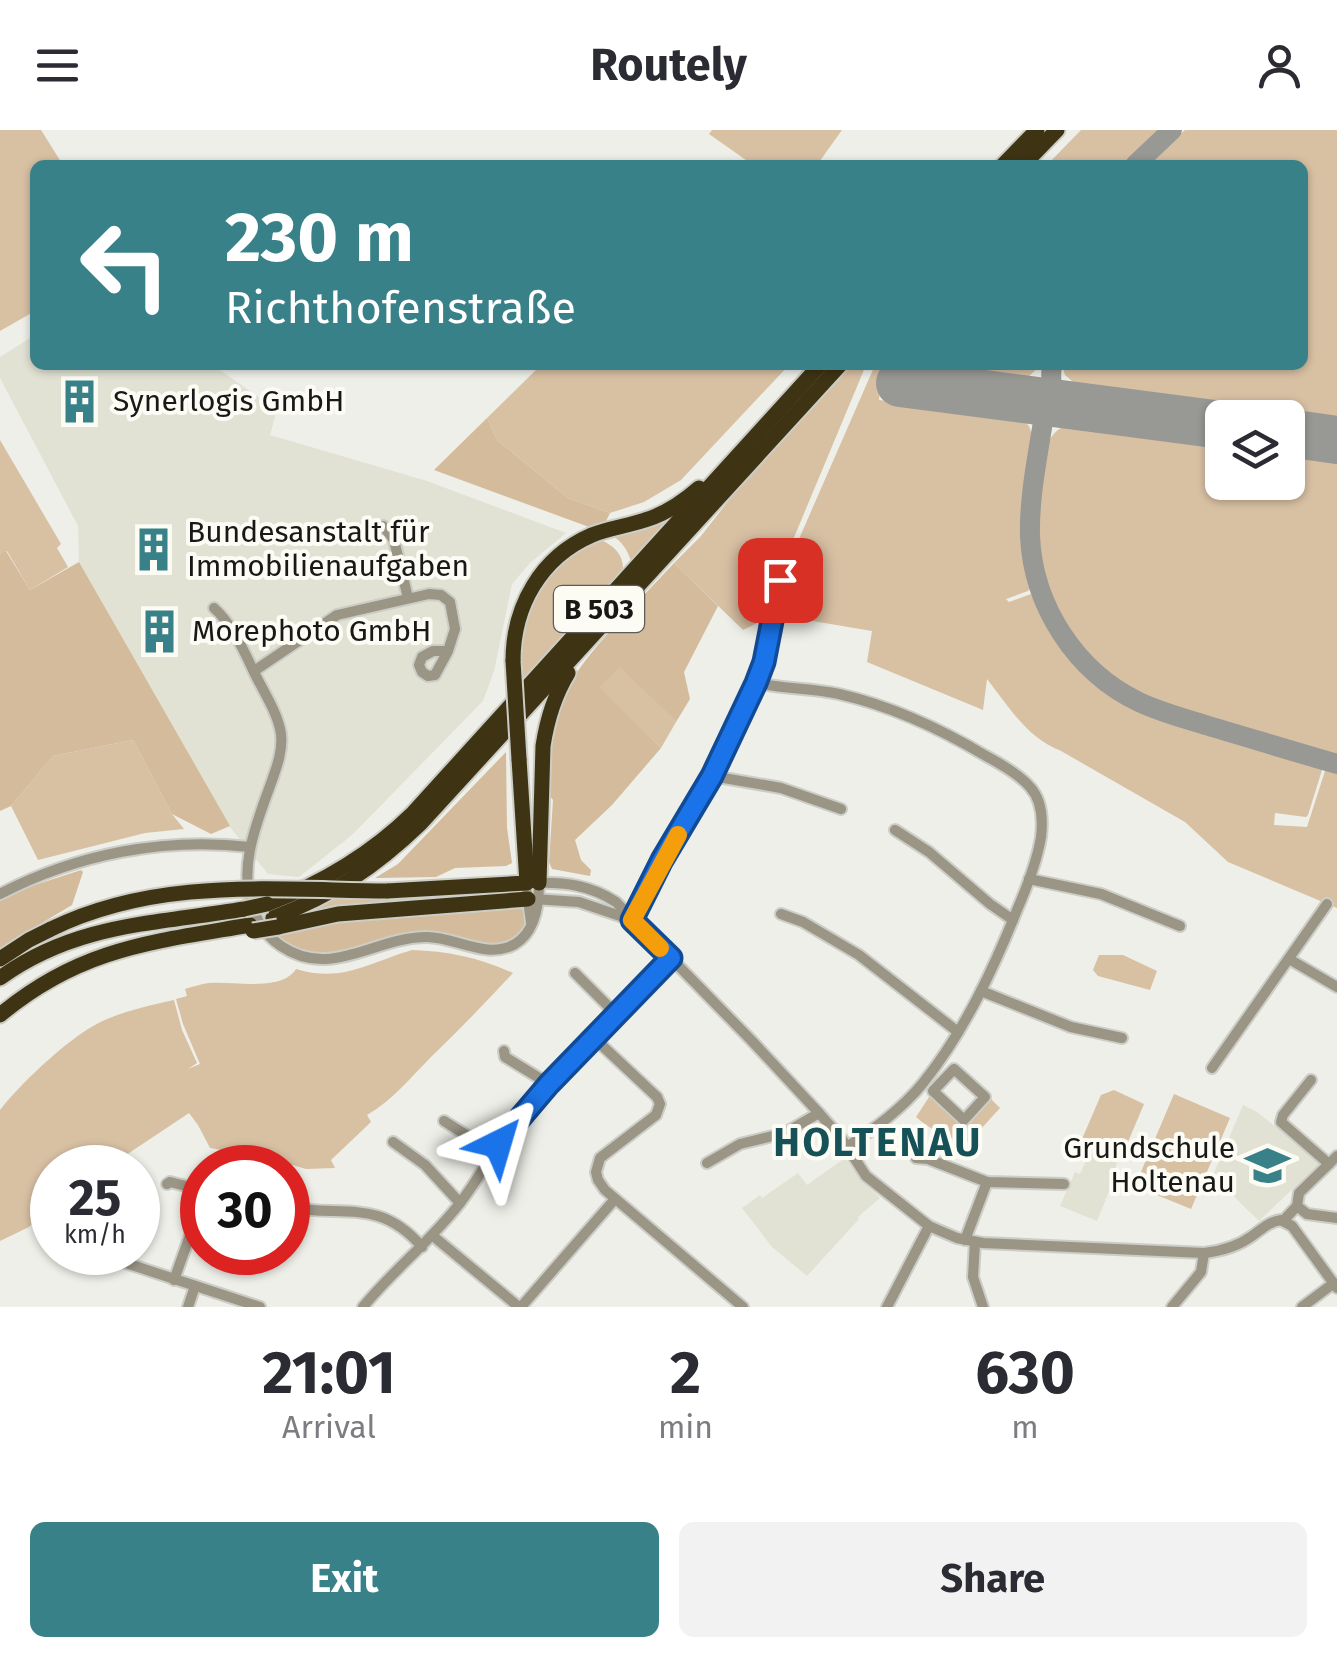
<!DOCTYPE html>
<meta charset="utf-8">
<style>
body{margin:0;font-family:"Fira Sans",sans-serif;background:#f2f2f3;color:#2b2b33;height:100vh;display:flex;flex-direction:column;font-size:38px;white-space:nowrap}
*{box-sizing:border-box;margin:0}
p{font-size:32px;color:#7c7c81}
.icon{flex:none;width:55px;height:55px;fill:none;stroke:currentColor;stroke-width:2;stroke-linecap:round;stroke-linejoin:round}
.map{position:relative;height:1177px;overflow:hidden}
.drawer{display:flex;flex-direction:column;background:#fff;flex:1}
.drawer>*{flex:none}
.guide{position:absolute;left:30px;top:30px;width:1278px;height:210px;border-radius:15px;box-shadow:0 2px 8px #0004;background:#398189;color:#fff;overflow:hidden}
.tools{position:absolute;left:1205px;top:270px;display:grid;gap:20px}
.tools a{display:grid;place-items:center;width:100px;height:100px;border-radius:15px;background:#fff;box-shadow:0 2px 8px #0004;font-size:50px}
.speed{position:absolute;left:30px;top:1015px;display:flex;gap:20px;font-size:50px;font-weight:700;text-align:center}
.speed>*{display:grid;place-content:center;width:130px;height:130px;border-radius:50%;background:#fff;box-shadow:0 2px 8px #0004;line-height:1}
.speed small{font-size:25px;font-weight:400}
.speed .limit{border:15px solid #d22;background:#fff;color:#111}
.pin{position:absolute;display:grid;place-items:center;width:85px;height:85px;color:#fff;margin:-42px;border-radius:20px;box-shadow:0 5px 15px #0006}
.me{position:absolute;width:110px;margin:-55px;rotate:40deg;stroke-linejoin:round;filter:drop-shadow(0 0 8px #0008)}
.turn{display:flex;align-items:center;gap:35px;height:210px;padding:0 30px;font-size:45px}
.turn .icon{width:130px;height:130px;stroke-width:2.5}
.turn b{display:block;font-size:70px;line-height:85px}
.eta{display:flex;justify-content:space-evenly;align-items:center;height:170px;text-align:center}
.eta b{font-size:60px;font-weight:700;line-height:70px}
.cta{display:flex;gap:20px;margin-top:auto;padding:20px 30px}
.cta a{flex:1;height:115px;border-radius:15px;background:#398189;color:#fff;font-size:40px;font-weight:700;line-height:115px;text-align:center}
.cta a+a{background:#f2f2f3;color:#2b2b33}
header{display:flex;justify-content:space-between;align-items:center;height:130px;padding:0 30px;background:#fff;font-size:45px;font-weight:700}
.map>svg:first-child{display:block}
.built{fill:#e1e2d4}
.green{fill:#d8c0a3}
.forest{fill:#d4bb9c}
.lines{fill:none;stroke-linecap:round;stroke-linejoin:round}
.taxiway{stroke:#989894;stroke-width:20}
.runway{stroke:#989894;stroke-width:48}
.minor-casing{stroke:#cccdc6;stroke-width:14}
.highway-casing{stroke:#cccdc6;stroke-width:19}
.minor{stroke:#9a9585;stroke-width:10}
.highway{stroke:#3e3413;stroke-width:15}
.highway-bridge-casing{stroke:#cccdc6;stroke-width:19;stroke-linecap:butt}
.highway-bridge{stroke:#3e3413;stroke-width:15}
.route-casing{stroke:#114b97;stroke-width:25}
.route{stroke:#1a73e8;stroke-width:18}
.slow{stroke:#f59e0b;stroke-width:18}
.labels{text-anchor:middle;dominant-baseline:central;stroke-width:8;stroke-linejoin:round;paint-order:stroke}
.shield{fill:#fcfcf5;stroke:#5c5c59;stroke-width:2.5}
.shield-label{font-size:28px;font-weight:bold;fill:#181816}
.poi-label{font-size:30px;fill:#181816;stroke:#fcfcf5;text-anchor:start}
.district-label{font-size:40px;font-weight:bold;letter-spacing:2.5px;fill:#155157;stroke:#fcfcf5}
</style>
<header><svg class="icon" aria-label="menu" viewBox="0 0 24 24"><path d="M4 6h16M4 12h16M4 18h16"/></svg>Routely<svg class="icon" aria-label="person" viewBox="0 0 24 24"><circle cx="12" cy="8" r="4"/><path d="M4 21q1-7 8-7t8 7"/></svg></header>
<div class="map">
<svg width="1337" height="1177" viewBox="0 0 1337 1177">
<rect width="100%" height="100%" fill="#eeefe8"/>
<g class="built">
<polygon points="35,205 35,235 213,235 277,280 270,305 427,351 566,403 530,433 512,454 494,541 483,571 352,705 299,747 268,744 229,696 79,432 78,396 0,248 0,227"/>
<polygon points="1243,975 1257,982 1321,1032 1259,1091 1221,1054 1211,1050"/>
<polygon points="1092,1018 1116,1028 1117,1031 1112,1054 1097,1091 1060,1076 1075,1042 1080,1044"/>
<polygon points="845,1028 862,1051 880,1068 858,1087 859,1089 807,1146 772,1117 742,1078 760,1065 762,1068 798,1043 807,1055"/>
</g>
<g class="green">
<polygon points="0,0 41,0 63,35 35,35 35,181 0,201"/>
<polygon points="712,0 842,0 817,35 753,35 709,4"/>
<polygon points="1081,0 1158,0 1124,35 1047,35"/>
<polygon points="1185,0 1337,0 1337,290 1079,257 1065,245 1062,235 1302,235 1302,35 1146,35"/>
<polygon points="541,235 789,235 681,350 644,372 610,383 568,368 497,310 487,288"/>
<polygon points="849,235 866,235 780,441 768,495 757,493 743,500 674,433 701,406 733,365"/>
<path d="M 875,235 L 883,235 L 879,270 L 1021,288 L 1029,296 L 1034,310 L 1024,391 L 1026,427 L 1032,456 L 1028,461 L 1006,469 L 1009,472 L 1031,464 L 1035,465 L 1058,511 L 1081,538 L 1115,566 L 1144,581 L 1320,637 L 1322,640 L 1308,685 L 1306,687 L 1275,683 L 1274,695 L 1307,697 L 1325,641 L 1328,639 L 1337,642 L 1337,778 L 1228,732 L 1185,692 L 1061,621 C 1027,608 1009,577 987,549 L 983,580 L 867,532 L 872,501 L 777,485 L 785,441 Z"/>
<polygon points="919,235 1041,235 1026,249"/>
<path d="M 1067,295 L 1222,315 L 1222,352 L 1288,352 L 1288,324 L 1337,330 L 1337,626 C 1296,614 1254,601 1213,589 C 1186,581 1158,575 1134,561 C 1062,519 1031,450 1040,368 C 1043,343 1039,305 1067,295 Z"/>
<polygon points="0,310 61,414 57,418 68,437 30,460 7,421 0,424"/>
<path d="M 698,365 L 633,436 C 628,422 624,412 610,404 Z"/>
<path d="M 601,410 C 614,416 623,424 623,439 L 526,551 L 520,550 L 518,501 L 551,438 L 587,413 Z"/>
<polygon points="620,536 676,592 661,618 598,557"/>
<polygon points="133,610 172,684 184,699 145,703 38,730 11,676 53,626"/>
<polygon points="521,759 521,763 295,787 332,766"/>
<path d="M 412,820 C 448,821 480,828 513,843 C 486,872 459,900 431,927 C 411,947 392,971 367,985 L 371,992 L 331,1030 L 335,1038 L 306,1039 L 266,1027 L 210,1018 L 198,995 L 189,983 L 108,1037 L 52,1038 L 52,1074 L 29,1097 L 0,1111 L 0,980 C 23,951 73,903 107,889 C 129,880 151,875 174,870 L 182,900 L 197,933 L 188,939 L 200,934 L 183,894 L 176,869 L 187,866 L 185,859 C 192,857 201,854 209,853 C 233,851 282,862 296,839 C 342,853 368,833 412,820 Z"/>
<polygon points="1099,825 1123,825 1157,841 1150,860 1098,846 1093,840"/>
<polygon points="1114,960 1144,974 1122,1026 1082,1009 1101,965"/>
<path d="M 933,961 L 964,990 L 987,965 L 1000,978 L 969,1012 C 952,1013 929,998 916,987 Z"/>
<polygon points="1174,964 1230,988 1191,1079 1135,1056"/>
</g>
<g class="forest">
<polygon points="487,288 497,310 568,368 610,383 606,391 589,397 434,340"/>
<polygon points="6,421 30,460 79,432 230,696 211,704 172,684 133,610 53,626 11,676 0,681 0,424"/>
<path d="M 674,433 L 718,476 L 684,542 L 690,569 L 676,592 L 620,537 L 599,557 L 661,618 L 612,675 L 575,710 L 581,730 L 591,740 L 590,746 L 552,739 L 549,732 L 553,670 L 549,665 C 549,639 549,612 555,587 C 567,537 639,472 674,433 Z"/>
<polygon points="506,622 507,698 512,733 506,736 455,738 436,747 375,748 398,734"/>
<polygon points="81,740 83,742 72,775 0,818 0,771 32,756"/>
<polygon points="528,769 529,799 504,818 433,807 312,829 267,803 278,797"/>
</g>
<g class="lines">
<g class="taxiway">
<polyline points="1135,35 1172,0"/>
<path d="M 1052,235 C 1048,263 1057,267 1082,275"/>
<path d="M 1099,279 C 1079,278 1055,273 1043,292 C 1037,329 1029,369 1030,406 C 1033,476 1076,542 1139,572 C 1162,583 1187,589 1212,597 C 1253,609 1295,622 1337,634"/>
</g>
<g class="runway">
<polyline points="900,253 1222,295"/>
<polyline points="1288,303 1337,310"/>
</g>
<defs>
<g id="minor">
<polyline points="383,396 394,410 408,468"/>
<path d="M 214,478 C 232,494 243,519 254,542 C 263,561 278,583 281,604 C 283,622 276,639 270,656 C 256,694 237,741 254,781 C 259,795 269,808 281,816 C 331,850 374,807 427,807 C 456,807 486,830 515,814 C 535,802 539,774 539,753"/>
<polyline points="254,541 337,485 429,464 441,465 450,472 455,499 448,521 433,521 422,527 419,535 422,542 428,546 435,545 448,521"/>
<path d="M 756,553 C 784,559 812,558 839,564 C 891,576 941,599 986,626 C 1001,634 1019,644 1030,657 C 1042,670 1043,690 1041,707 C 1037,732 1027,757 1017,780 C 993,840 964,902 923,953 C 902,979 874,999 847,1017"/>
<polyline points="712,646 781,658 841,679"/>
<polyline points="895,700 929,722 990,774 1013,790"/>
<polyline points="1029,749 1101,764 1180,796"/>
<path d="M 534,753 C 565,752 590,755 616,772 L 752,911 L 819,983 L 842,1009 L 866,1046 L 929,1096 L 957,1108 L 983,1113 L 1204,1123 C 1222,1121 1237,1117 1252,1106 C 1262,1099 1268,1092 1281,1090 L 1292,1096 L 1337,1158"/>
<polyline points="527,763 531,792"/>
<path d="M 0,764 C 77,724 164,707 250,717"/>
<polyline points="534,769 579,772 629,789"/>
<polyline points="781,784 803,792 859,825 958,902"/>
<polyline points="632,790 665,726 712,646 756,553 763,532 783,438"/>
<polyline points="1289,829 1337,857"/>
<polyline points="575,843 617,885"/>
<polyline points="981,861 1071,897 1122,908"/>
<polyline points="594,908 657,967 660,974 656,985 600,1028 596,1042 598,1050 605,1060 743,1177"/>
<polyline points="504,921 505,927 549,954"/>
<polyline points="1212,938 1327,774"/>
<polygon points="954,939 985,967 964,990 933,961"/>
<polyline points="1311,950 1283,985 1281,992 1329,1034"/>
<polyline points="444,991 493,1022"/>
<polyline points="393,1012 425,1035 460,1073"/>
<polyline points="916,1028 928,1029 987,1052 1064,1054"/>
<polyline points="707,1033 740,1014 785,1003 819,983"/>
<polyline points="167,1054 170,1052 202,1060"/>
<polyline points="1297,1076 1307,1084 1337,1088"/>
<path d="M 288,1077 C 343,1088 379,1067 422,1117"/>
<polyline points="1283,1091 1297,1076 1299,1063 1337,1026"/>
<polyline points="433,1106 519,1177"/>
<polyline points="965,1110 987,1052"/>
<polyline points="975,1112 973,1147 983,1177"/>
<polyline points="92,1122 260,1177"/>
<polyline points="174,1150 202,1072"/>
<polyline points="188,1177 195,1156"/>
<path d="M 363,1177 C 393,1140 431,1111 460,1073 C 481,1046 496,1015 518,989 L 671,828"/>
<polyline points="521,1177 615,1069"/>
<polyline points="887,1177 929,1096"/>
<polyline points="1172,1177 1201,1142 1204,1123"/>
<polyline points="1302,1177 1334,1153"/>
</g>
<g id="highway">
<polyline points="1003,35 1037,0"/>
<polyline points="1023,35 1057,0"/>
<path d="M 513,531 C 513,476 541,427 592,405 C 609,398 628,396 645,390 C 666,384 683,372 699,358"/>
<path d="M 539,753 L 543,616 C 547,590 554,566 568,543"/>
<polyline points="387,761 527,753 519,629"/>
<path d="M 267,774 C 323,753 370,725 413,683 L 820,235"/>
<path d="M 273,788 C 334,764 373,739 421,693 L 840,235"/>
<polyline points="278,797 338,784 528,769"/>
<polyline points="0,829 29,810 51,799"/>
<path d="M 0,848 C 76,793 156,794 244,779"/>
<path d="M 0,885 C 80,818 152,812 250,795"/>
</g>
</defs>
<use href="#minor" class="minor-casing"/>
<use href="#highway" class="highway-casing"/>
<use href="#minor" class="minor"/>
<use href="#highway" class="highway"/>
<defs>
<g id="highway-bridge">
<polyline points="513,531 519,629"/>
<polyline points="244,779 267,774"/>
<path d="M 51,799 C 157,747 273,760 387,761"/>
<polyline points="253,801 278,797"/>
</g>
</defs>
<use href="#highway-bridge" class="highway-bridge-casing"/>
<use href="#highway-bridge" class="highway-bridge"/>
</g>
<g class="lines">
<defs>
<polyline id="route" points="498,1014 549,954 671,828 632,790 662,730 712,646 756,553 764,532 780,450"/>
</defs>
<use href="#route" class="route-casing"/>
<use href="#route" class="route"/>
<polyline class="slow" points="660,818 632,790 678,705"/>
</g>
<defs>
<symbol id="building-bare" viewBox="-9 -9 18 18"><path d="M-4-6H4V6H1V3H-1V6H-4ZM-2.5-4.3h1.7v1.8h-1.7ZM.8-4.3h1.7v1.8H.8ZM-2.5-1h1.7V.8h-1.7ZM.8-1h1.7V.8H.8Z" fill="#398189" stroke="#fcfcf5" stroke-width="2.5" paint-order="stroke"/></symbol>
<symbol id="school-bare" viewBox="-9 -9 18 18"><path d="M0-5L7-2L0 1L-7-2ZM-4 1L0 2.5L4 1V4Q0 6-4 4Z" fill="#398189" stroke="#fcfcf5" stroke-width="2.5" paint-order="stroke"/></symbol>
</defs>
<g fill-rule="evenodd">
<use href="#building-bare" x="48" y="240" width="63" height="63"/>
<use href="#building-bare" x="122" y="388" width="63" height="63"/>
<use href="#building-bare" x="128" y="470" width="63" height="63"/>
<use href="#school-bare" x="1236" y="1004" width="63" height="63"/>
</g>
<g class="labels">
<rect class="shield" x="554" y="456" width="90" height="46" rx="8"/>
<g class="shield-label">
<text x="599" y="479">B 503</text>
</g>
<g class="poi-label">
<text x="113" y="271">Synerlogis GmbH</text>
<text x="187" y="402">Bundesanstalt für<tspan x="187" dy="34">Immobilienaufgaben</tspan></text>
<text x="192" y="501">Morephoto GmbH</text>
<text x="1235" y="1018" text-anchor="end">Grundschule<tspan x="1235" dy="34">Holtenau</tspan></text>
</g>
<g class="district-label">
<text x="878" y="1013">HOLTENAU</text>
</g>
</g>
</svg>
<div class="tools">
<a><svg class="icon" aria-label="layers" viewBox="0 0 24 24"><path d="M12 4l9 5-9 5-9-5zM3 14l9 5 9-5"/></svg></a>
</div>
<div class="speed"><div>25<small>km/h</small></div><div class="limit">30</div></div>
<div class="pin" style="left:780px;top:450px;background:#d93025"><svg class="icon" aria-label="arrive" viewBox="0 0 24 24"><path d="M6 21V4h12l-3 4 3 4H6"/></svg></div>
<svg class="me" style="left:498px;top:1014px" viewBox="-20 -20 40 40"><path d="M0-17L14 15 0 8-14 15z" fill="#1a73e8" stroke="#fff" stroke-width="4"/></svg>
<div class="guide">
<div class="turn"><svg class="icon" aria-label="left" viewBox="0 0 24 24"><path d="M17 20v-9H6M10 6l-5 5 5 5"/></svg><div><b>230 m</b>Richthofenstraße</div></div>
</div>
</div>
<section class="drawer">
<div class="eta">
<div><b>21:01</b><p>Arrival</p></div>
<div><b>2</b><p>min</p></div>
<div><b>630</b><p>m</p></div>
</div>
<div class="cta"><a>Exit</a><a>Share</a></div>
</section>
